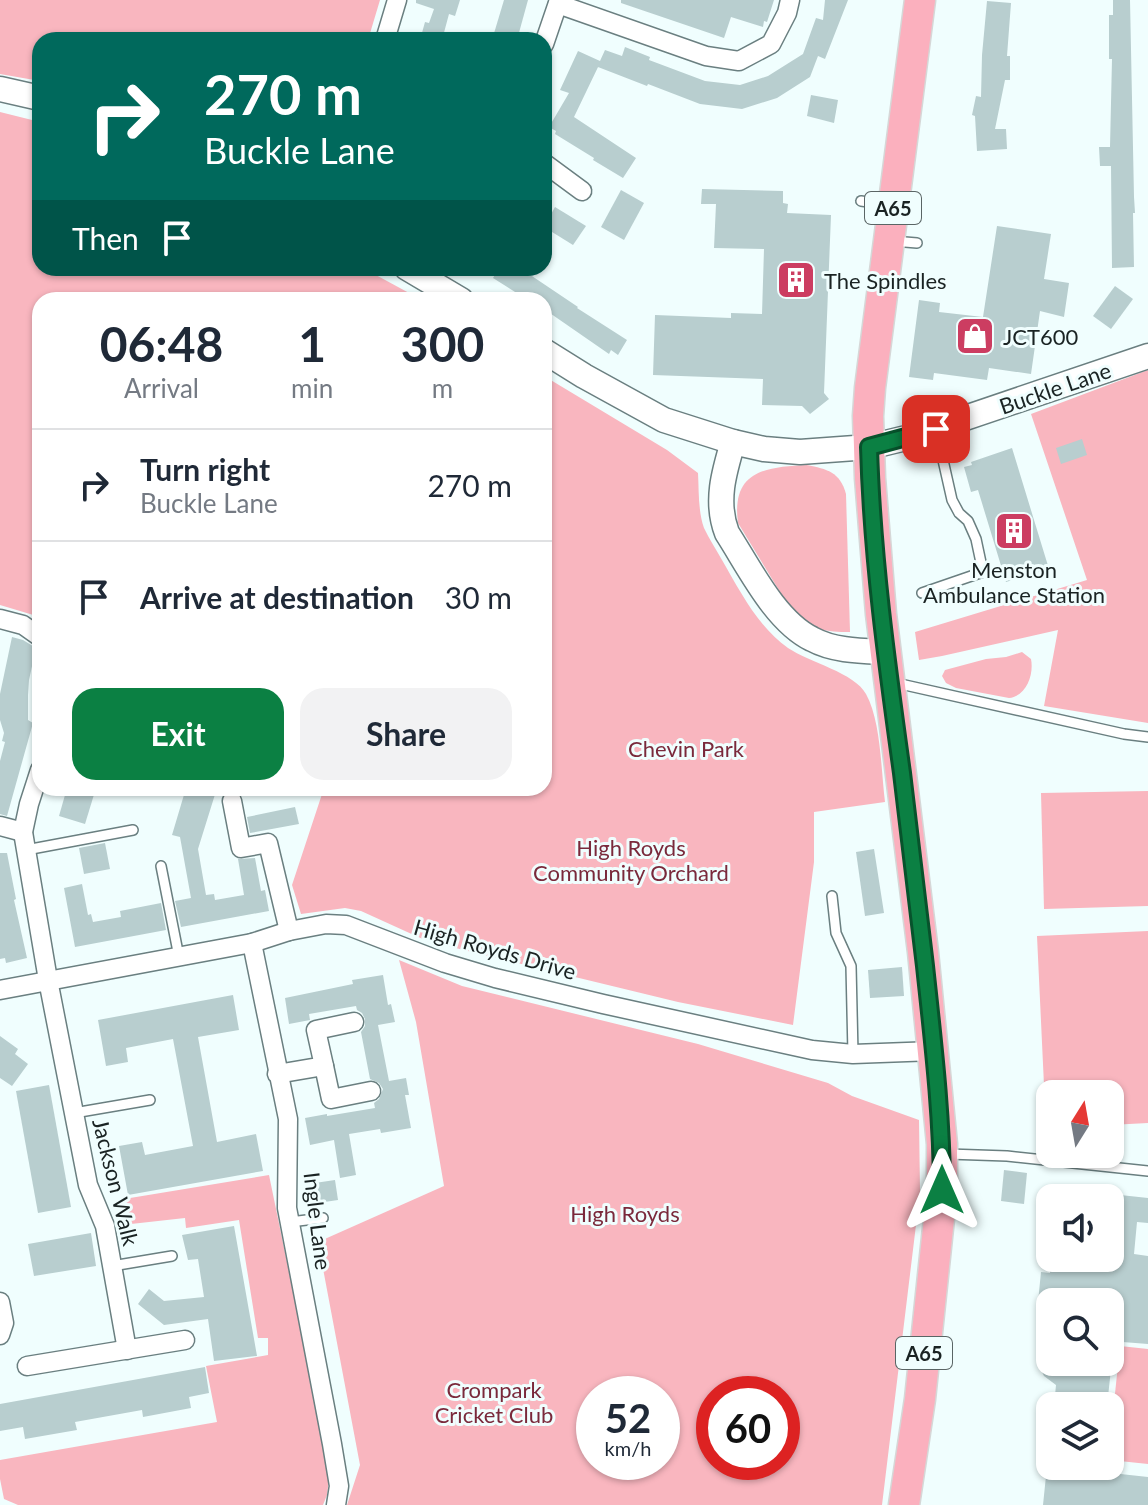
<!DOCTYPE html>
<style>
body{margin:0;font-family:Lato,sans-serif;background:#f2f2f3;color:#1f2937;height:100vh;display:flex;flex-direction:column;font-size:30px;white-space:nowrap}
*{box-sizing:border-box;margin:0}
p{font-size:26px;color:#747a83}
.icon{flex:none;width:44px;height:44px;fill:none;stroke:currentColor;stroke-width:2;stroke-linecap:round;stroke-linejoin:round}
.map{position:relative;flex:1;overflow:hidden}
.drawer{position:absolute;left:32px;top:292px;width:520px;height:504px;display:flex;flex-direction:column;background:#fff;border-radius:24px;box-shadow:0 2px 6px #0004}
.drawer>*{flex:none}
.top-card{position:absolute;left:32px;top:32px;width:520px;height:244px;border-radius:24px;box-shadow:0 2px 6px #0004;background:#00695c;color:#fff;overflow:hidden}
.needle{width:52px;rotate:11deg}
.controls{position:absolute;left:1036px;top:1080px;display:grid;gap:16px}
.controls a{display:grid;place-items:center;width:88px;height:88px;border-radius:16px;background:#fff;box-shadow:0 2px 6px #0004;font-size:40px}
.speed{position:absolute;left:576px;top:1376px;display:flex;gap:16px;font-size:40px;font-weight:700;text-align:center}
.speed>*{display:grid;place-content:center;width:104px;height:104px;border-radius:50%;background:#fff;box-shadow:0 2px 6px #0004;line-height:1}
.speed small{font-size:20px;font-weight:400}
.speed .limit{border:12px solid #d22;background:#fff;color:#111}
.pin{position:absolute;display:grid;place-items:center;width:68px;height:68px;color:#fff;margin:-34px;border-radius:16px;box-shadow:0 4px 12px #0006}
.me{position:absolute;width:88px;margin:-44px;rotate:0deg;stroke-linejoin:round;filter:drop-shadow(0 0 6px #0008)}
.turn{display:flex;align-items:center;gap:28px;height:168px;padding:0 40px;font-size:36px}
.turn .icon{width:104px;height:104px;stroke-width:2.5}
.turn b{display:block;font-size:56px;line-height:68px}
.then{display:flex;align-items:center;height:76px;padding:0 40px;background:#0003;gap:16px;font-size:30px}
.eta{display:flex;justify-content:space-evenly;align-items:center;height:136px;text-align:center}
.eta b{font-size:48px;font-weight:700;line-height:56px}
.action{display:flex;gap:16px;margin-top:auto;padding:16px 40px}
.action a{flex:1;height:92px;border-radius:24px;background:#0b8043;color:#fff;font-size:32px;font-weight:700;line-height:92px;text-align:center}
.action a+a{background:#f2f2f3;color:#1f2937}
ul{padding:0;list-style:none}
li{display:flex;align-items:center;gap:24px;height:112px;padding:0 40px;border-top:2px solid #e0e1e3}
li div{flex:1}
li b{display:block;font-size:30px}
li em{font-style:normal}
.map>svg:first-child{display:block}
.green{fill:#f9b6bf;fill-rule:evenodd}
.building{fill:#b8cecf}
.lines{fill:none;stroke-linecap:round;stroke-linejoin:round}
.service-casing{stroke:#6a7f80;stroke-width:12}
.minor-casing{stroke:#6a7f80;stroke-width:21}
.tertiary-casing{stroke:#6a7f80;stroke-width:27}
.primary-casing{stroke:#d6d7d7;stroke-width:33}
.service{stroke:#fff;stroke-width:9}
.minor{stroke:#fff;stroke-width:18}
.tertiary{stroke:#fff;stroke-width:24}
.primary{stroke:#fbb0be;stroke-width:30}
.route-casing{stroke:#07532c;stroke-width:20}
.route{stroke:#0b8043;stroke-width:14}
.labels{text-anchor:middle;dominant-baseline:central;stroke-width:6;stroke-linejoin:round;paint-order:stroke}
.shield{fill:#f0fefe;stroke:#5a6565;stroke-width:2}
.shield-label{font-size:20px;font-weight:bold;fill:#1a2323}
.poi-label{font-size:22px;fill:#1a2323;stroke:#f0fefe;text-anchor:start}
.street-label{font-size:22px;fill:#1a2323;stroke:#f0fefe}
.park-label{font-size:22px;fill:#7a293b;stroke:#f0fefe}
</style>
<div class="map">
<svg width="1148" height="1505" viewBox="0 0 1148 1505">
<rect width="100%" height="100%" fill="#f0fefe"/>
<g class="green">
<polygon points="0,0 380,0 368,40 40,40 40,81 0,74"/>
<polygon points="0,112 40,122 40,268 363,268 422,300 40,300 40,617 0,605"/>
<polygon points="1148,370 1148,723 1044,706 1058,630 942,656 919,660 915,632 1087,580 1031,414"/>
<path d="M 544,376 L 667,450 L 698,473 C 699,491 698,511 704,528 C 709,539 716,549 722,560 C 740,591 758,627 788,648 C 809,662 855,673 866,694 C 881,721 881,770 885,802 L 814,812 L 814,862 L 793,1025 L 678,1002 L 427,941 L 361,911 L 345,908 L 301,914 L 292,885 L 324,788 L 544,788 Z"/>
<path d="M 807,465 C 827,469 840,472 846,494 L 850,632 C 825,632 814,630 794,615 L 738,523 C 731,471 765,467 807,465 Z"/>
<path d="M 1022,652 L 1031,659 C 1034,674 1027,696 1009,698 L 956,688 L 946,683 L 942,676 L 945,670 L 986,659 L 1006,657 Z"/>
<polygon points="1148,791 1148,906 1044,909 1041,793"/>
<polygon points="1148,931 1148,1123 1110,1125 1110,1094 1050,1094 1050,1127 1046,1128 1037,936"/>
<path d="M 399,960 L 462,986 L 698,1044 L 828,1083 L 852,1096 L 919,1120 L 920,1192 L 882,1505 L 347,1505 L 360,1465 L 318,1242 L 444,1186 L 416,1022 ZM 594,1394 L 662,1394 L 662,1462 L 594,1462 ZM 714,1394 L 782,1394 L 782,1462 L 714,1462 Z"/>
<polygon points="269,1175 330,1471 327,1495 323,1505 18,1505 4,1499 0,1479 0,1460 217,1422 206,1366 268,1355 268,1338 258,1338 239,1220 186,1228 185,1218 122,1225 118,1200"/>
<polygon points="1120,1346 1148,1349 1148,1464 1110,1460 1110,1441"/>
</g>
<g class="building">
<polygon points="416,0 460,0 455,16 449,14 442,40 420,40 425,22 429,23 434,9 416,3"/>
<polygon points="504,0 528,0 517,40 492,40"/>
<polygon points="621,0 774,0 767,22 764,21 763,27 731,17 724,38 621,3"/>
<polygon points="825,0 848,0 825,59 818,56 810,77 777,98 742,109 700,104 648,84 647,86 598,67 599,65 574,117 636,158 623,178 593,160 594,158 555,134 556,131 549,127 569,93 560,90 578,51 600,61 605,50 622,56 625,47 650,57 649,60 705,81 740,85 768,76 803,54 816,18 823,20"/>
<polygon points="1113,0 1130,0 1134,197 1135,213 1133,213 1134,267 1112,268 1111,166 1100,166 1099,147 1110,147 1112,59 1109,59 1109,15 1113,15"/>
<polygon points="987,1 1011,3 1007,56 1010,56 1010,80 1005,80 995,129 1006,129 1007,149 977,151 975,116 972,115 976,96 981,97 982,55"/>
<polygon points="811,95 838,100 834,123 807,116"/>
<polygon points="702,189 783,191 783,203 788,204 787,213 831,215 824,393 829,399 810,414 802,406 762,405 763,379 653,375 655,315 731,318 731,313 762,314 764,249 714,248 716,204 701,204"/>
<polygon points="621,190 644,203 624,240 601,227"/>
<polygon points="555,207 586,226 573,245 544,227"/>
<polygon points="997,226 1051,234 1044,279 1069,283 1064,317 1040,311 1031,374 989,368 987,380 934,373 933,380 909,377 919,300 940,303 939,312 983,317"/>
<polygon points="499,268 520,268 578,307 577,308 627,340 618,355 611,350 609,354 544,309 544,300 526,299 493,278"/>
<polygon points="1115,286 1133,299 1111,329 1093,316"/>
<polygon points="1082,439 1087,455 1061,464 1056,448"/>
<polygon points="1012,448 1049,569 1006,582 978,490 971,492 964,467 972,465 971,462"/>
<polygon points="12,637 23,640 36,648 29,680 28,695 28,720 33,723 7,816 0,814 0,761 5,742 2,741 4,733 0,720 0,694"/>
<polygon points="67,788 96,788 85,824 59,816"/>
<polygon points="186,788 217,788 198,849 206,895 214,894 215,900 244,895 238,859 255,858 261,891 265,890 269,911 181,927 175,901 191,898 180,837 172,835"/>
<polygon points="295,807 299,824 250,833 247,817"/>
<polygon points="105,843 110,869 84,874 79,848"/>
<polygon points="874,849 884,913 865,916 856,852"/>
<polygon points="0,853 7,853 16,899 14,900 27,958 6,963 5,958 0,959"/>
<polygon points="82,884 88,915 91,914 93,922 121,917 120,911 161,903 166,930 75,947 64,888"/>
<polygon points="902,967 904,996 870,998 868,970"/>
<polygon points="383,975 388,1005 391,1004 395,1022 378,1025 389,1081 406,1078 409,1095 405,1095 411,1128 381,1133 380,1129 349,1134 356,1175 340,1178 334,1140 310,1145 305,1118 327,1114 327,1116 375,1108 374,1103 379,1099 383,1089 379,1083 370,1079 361,1032 365,1026 365,1019 362,1013 357,1010 356,1006 309,1014 310,1020 289,1024 285,998 353,984 352,980"/>
<polygon points="233,995 239,1030 198,1037 217,1142 256,1134 263,1171 128,1195 119,1146 142,1142 145,1155 193,1146 173,1039 126,1048 128,1062 106,1066 98,1020"/>
<polygon points="0,1036 18,1049 15,1054 28,1064 12,1086 0,1078"/>
<polygon points="49,1085 71,1207 38,1213 16,1091"/>
<polygon points="1004,1170 1027,1173 1024,1204 1001,1201"/>
<polygon points="335,1180 338,1200 311,1204 308,1184"/>
<polygon points="1111,1194 1148,1198 1148,1223 1137,1222 1134,1254 1148,1256 1148,1344 1110,1341 1110,1302 1038,1302 1041,1272 1050,1273 1051,1258 1110,1258"/>
<polygon points="234,1226 257,1356 214,1361 208,1319 164,1325 138,1304 149,1289 164,1301 204,1297 198,1259 188,1260 182,1235"/>
<polygon points="91,1233 96,1266 34,1276 28,1244"/>
<polygon points="1037,1362 1101,1362 1100,1368 1111,1369 1107,1406 1054,1406 1056,1385 1044,1376"/>
<polygon points="205,1367 209,1393 189,1397 191,1408 143,1417 142,1410 75,1422 77,1430 25,1439 23,1427 0,1431 0,1404"/>
<polygon points="1047,1466 1094,1466 1093,1471 1148,1477 1148,1505 1043,1505"/>
</g>
<g class="lines">
<defs>
<g id="service">
<polyline points="861,201 890,205"/>
<polyline points="893,241 917,243"/>
<polyline points="922,593 983,572 976,539 968,521 959,513 952,500 936,429"/>
<polyline points="896,683 1124,734 1148,737"/>
<polyline points="26,850 133,830"/>
<polyline points="161,866 179,957"/>
<polyline points="832,896 836,933 851,966 853,1054"/>
<polyline points="74,1113 150,1100"/>
<polyline points="948,1154 1007,1156 1148,1171"/>
<polyline points="290,1222 323,1218"/>
<polyline points="112,1266 172,1256"/>
</g>
<g id="minor">
<polyline points="558,4 706,56 739,61 771,44 787,13 790,0"/>
<polyline points="385,40 397,0"/>
<polyline points="544,44 559,0"/>
<polyline points="544,163 582,191"/>
<polyline points="0,619 23,625 40,637"/>
<polyline points="40,770 29,804 23,832 48,980 88,1185 105,1226 127,1350"/>
<polyline points="232,801 241,848 268,843 289,931"/>
<polyline points="0,826 23,832"/>
<polyline points="252,943 288,1119 287,1208 332,1444 339,1486 336,1505"/>
<polyline points="0,990 252,943 289,931 326,924 346,925 445,963 495,978 603,1004 812,1050 853,1054 934,1051"/>
<polyline points="324,1066 331,1099 371,1091"/>
<polyline points="277,1074 324,1066 316,1030 354,1022"/>
<polyline points="0,1302 4,1323 0,1335"/>
<polyline points="27,1366 185,1340"/>
</g>
<g id="tertiary">
<polyline points="0,89 40,98"/>
<polyline points="407,268 461,300"/>
<polyline points="544,351 584,376 664,420 733,442 764,449 800,452 869,447 906,438 1148,356"/>
<path d="M 733,442 C 724,472 715,502 727,533 C 749,567 775,621 812,639 C 834,651 861,651 885,652"/>
</g>
<polyline id="primary" points="904,1505 920,1399 942,1190 942,1144 923,952 881,614 870,478 868,416 870,388 920,0"/>
</defs>
<use href="#service" class="service-casing"/>
<use href="#minor" class="minor-casing"/>
<use href="#tertiary" class="tertiary-casing"/>
<use href="#primary" class="primary-casing"/>
<use href="#service" class="service"/>
<use href="#minor" class="minor"/>
<use href="#tertiary" class="tertiary"/>
<use href="#primary" class="primary"/>
</g>
<g class="lines">
<defs>
<path id="route" d="M 936,429 L 869,447 C 872,556 887,665 902,773 C 910,837 917,902 925,966 C 933,1041 942,1115 942,1190"/>
</defs>
<use href="#route" class="route-casing"/>
<use href="#route" class="route"/>
</g>
<defs>
<symbol id="building-square" viewBox="-11 -11 22 22"><rect x="-9" y="-9" width="18" height="18" rx="4" fill="#cc3d61" stroke="#f0fefe"/><path d="M-4-6H4V6H1V3H-1V6H-4ZM-2.5-4.3h1.7v1.8h-1.7ZM.8-4.3h1.7v1.8H.8ZM-2.5-1h1.7V.8h-1.7ZM.8-1h1.7V.8H.8Z" fill="#fff"/></symbol>
<symbol id="shop-square" viewBox="-11 -11 22 22"><rect x="-9" y="-9" width="18" height="18" rx="4" fill="#cc3d61" stroke="#f0fefe"/><path d="M-5-2.5h2.3a2.7 3.5 0 0 1 5.4 0H5L5.5 6h-11ZM-1.5-2.5h3a1.5 2.3 0 0 0-3 0Z" fill="#fff"/></symbol>
</defs>
<g fill-rule="evenodd">
<use href="#building-square" x="774" y="258" width="44" height="44"/>
<use href="#shop-square" x="953" y="314" width="44" height="44"/>
<use href="#building-square" x="992" y="509" width="44" height="44"/>
</g>
<g class="labels">
<g class="shield">
<rect x="865" y="192" width="56" height="32" rx="6"/>
<rect x="896" y="1337" width="56" height="32" rx="6"/>
</g>
<g class="shield-label">
<text x="893" y="208">A65</text>
<text x="924" y="1353">A65</text>
</g>
<g class="poi-label">
<text x="824" y="280">The Spindles</text>
<text x="1003" y="336">JCT600</text>
<text x="1014" y="569" text-anchor="middle">Menston<tspan x="1014" dy="25">Ambulance Station</tspan></text>
</g>
<g class="street-label">
<text transform="translate(1055 388) rotate(-19)">Buckle Lane</text>
<text transform="translate(495 949) rotate(16)">High Royds Drive</text>
<text transform="translate(116 1182) rotate(76)">Jackson Walk</text>
<text transform="translate(318 1221) rotate(83)">Ingle Lane</text>
</g>
<g class="park-label">
<text x="686" y="748">Chevin Park</text>
<text x="631" y="847">High Royds<tspan x="631" dy="25">Community Orchard</tspan></text>
<text x="625" y="1213">High Royds</text>
<text x="494" y="1389">Crompark<tspan x="494" dy="25">Cricket Club</tspan></text>
</g>
</g>
</svg>
<div class="controls">
<a><svg class="needle" viewBox="-14 -14 28 28"><path d="M0-13l5 13h-10z" fill="#e53935"/><path d="M0 13l5-13h-10z" fill="#747a83"/></svg></a>
<a><svg class="icon" aria-label="sound" viewBox="0 0 24 24"><path d="M4 9h4l5-4v14l-5-4H4zM17 9q2 3 0 6"/></svg></a>
<a><svg class="icon" aria-label="search" viewBox="0 0 24 24"><circle cx="10" cy="10" r="6"/><path d="M15 15l6 6"/></svg></a>
<a><svg class="icon" aria-label="layers" viewBox="0 0 24 24"><path d="M12 4l9 5-9 5-9-5zM3 14l9 5 9-5"/></svg></a>
</div>
<div class="speed"><div>52<small>km/h</small></div><div class="limit">60</div></div>
<div class="pin" style="left:936px;top:429px;background:#d93025"><svg class="icon" aria-label="arrive" viewBox="0 0 24 24"><path d="M6 21V4h12l-3 4 3 4H6"/></svg></div>
<svg class="me" style="left:942px;top:1190px" viewBox="-20 -20 40 40"><path d="M0-17L14 15 0 8-14 15z" fill="#0b8043" stroke="#fff" stroke-width="4"/></svg>
<div class="top-card">
<div class="turn"><svg class="icon" aria-label="right" viewBox="0 0 24 24"><path d="M7 20v-9h11M14 6l5 5-5 5"/></svg><div><b>270 m</b>Buckle Lane</div></div>
<div class="then">Then<svg class="icon" aria-label="arrive" viewBox="0 0 24 24"><path d="M6 21V4h12l-3 4 3 4H6"/></svg></div>
</div>
<section class="drawer">
<div class="eta">
<div><b>06:48</b><p>Arrival</p></div>
<div><b>1</b><p>min</p></div>
<div><b>300</b><p>m</p></div>
</div>
<ul>
<li><svg class="icon" aria-label="right" viewBox="0 0 24 24"><path d="M7 20v-9h11M14 6l5 5-5 5"/></svg><div><b>Turn right</b><p>Buckle Lane</p></div><em>270 m</em></li>
<li><svg class="icon" aria-label="arrive" viewBox="0 0 24 24"><path d="M6 21V4h12l-3 4 3 4H6"/></svg><div><b>Arrive at destination</b></div><em>30 m</em></li>
</ul>
<div class="action"><a>Exit</a><a>Share</a></div>
</section>
</div>
